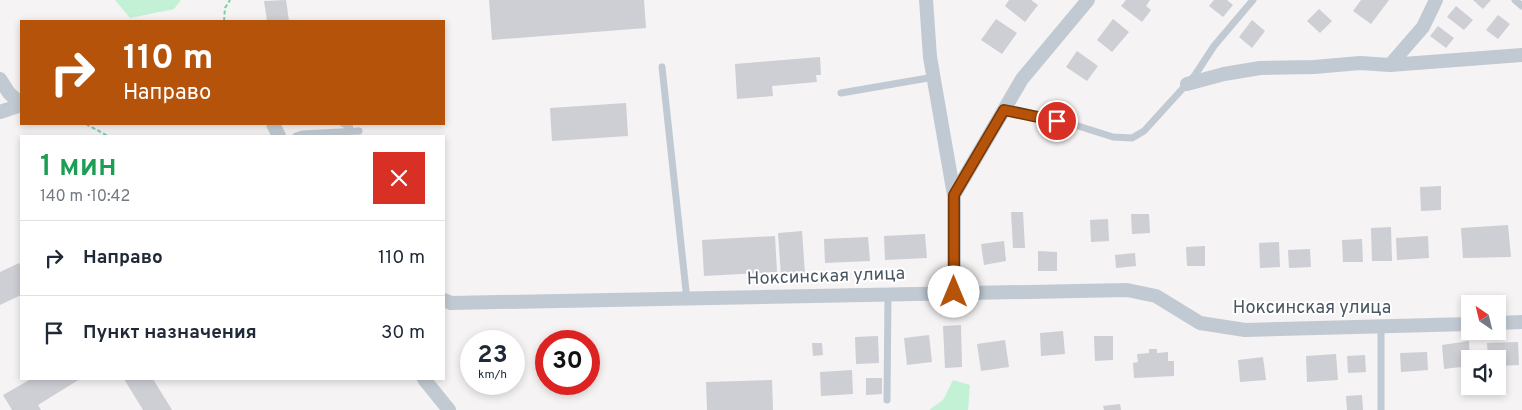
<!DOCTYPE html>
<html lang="ru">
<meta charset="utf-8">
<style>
body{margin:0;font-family:Overpass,sans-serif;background:#f2f2f3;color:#1f2937;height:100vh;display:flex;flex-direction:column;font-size:19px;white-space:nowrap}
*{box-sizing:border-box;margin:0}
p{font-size:16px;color:#747a83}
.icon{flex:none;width:28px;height:28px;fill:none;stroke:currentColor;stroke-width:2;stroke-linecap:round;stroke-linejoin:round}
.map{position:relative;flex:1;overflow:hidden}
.panel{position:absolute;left:20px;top:135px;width:425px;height:245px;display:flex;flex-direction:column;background:#fff;border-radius:0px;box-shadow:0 2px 8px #0003}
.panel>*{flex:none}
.top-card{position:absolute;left:20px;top:20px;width:425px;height:105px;border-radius:0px;box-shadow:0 2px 8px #0003;background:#b45309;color:#fff;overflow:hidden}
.needle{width:32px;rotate:325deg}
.tools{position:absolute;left:1461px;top:295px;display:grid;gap:10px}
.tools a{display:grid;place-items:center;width:45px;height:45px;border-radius:0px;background:#fff;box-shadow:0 2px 8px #0003;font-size:25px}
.speed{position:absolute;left:460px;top:330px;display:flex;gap:10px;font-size:25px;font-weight:700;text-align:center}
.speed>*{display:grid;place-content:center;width:65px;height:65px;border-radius:50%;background:#fff;box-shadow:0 2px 8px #0003;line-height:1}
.speed small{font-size:12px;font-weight:400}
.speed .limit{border:8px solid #d22;background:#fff;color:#111}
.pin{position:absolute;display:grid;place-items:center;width:42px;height:42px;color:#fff;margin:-21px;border:2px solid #fff;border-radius:50%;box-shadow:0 1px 5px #0007}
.me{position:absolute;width:55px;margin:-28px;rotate:0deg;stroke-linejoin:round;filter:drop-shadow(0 0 4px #0008)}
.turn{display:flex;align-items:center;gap:18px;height:105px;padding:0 20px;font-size:22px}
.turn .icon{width:65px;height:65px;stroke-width:2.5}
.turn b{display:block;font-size:35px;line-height:42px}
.round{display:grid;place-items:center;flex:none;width:52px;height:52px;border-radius:0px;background:#f2f2f3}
.overview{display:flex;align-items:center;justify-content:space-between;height:85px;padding:0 20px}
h1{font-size:30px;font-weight:600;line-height:38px;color:#1e9e55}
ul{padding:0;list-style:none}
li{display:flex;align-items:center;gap:15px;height:75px;padding:0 20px;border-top:1px solid #e0e1e3}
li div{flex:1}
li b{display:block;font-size:19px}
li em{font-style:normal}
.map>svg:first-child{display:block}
.green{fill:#c3f1d5}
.building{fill:#cdcfd5}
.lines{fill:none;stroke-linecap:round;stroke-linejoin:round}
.path{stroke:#7ad0a6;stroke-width:2;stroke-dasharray:4 2.5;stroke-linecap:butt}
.service{stroke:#c1cad2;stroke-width:7}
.minor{stroke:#c1cad2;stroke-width:14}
.route-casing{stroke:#753606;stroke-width:12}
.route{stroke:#b45309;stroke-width:9}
.labels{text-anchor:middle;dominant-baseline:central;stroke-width:4;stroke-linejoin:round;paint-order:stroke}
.street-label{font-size:18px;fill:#4a5661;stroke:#fff}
</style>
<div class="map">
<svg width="1522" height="410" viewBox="0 0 1522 410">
<rect width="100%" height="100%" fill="#f5f3f3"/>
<g class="green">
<polygon points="115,0 181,0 174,9 130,18"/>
<polygon points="953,380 970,385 968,410 929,410 943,400"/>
</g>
<g class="building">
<polygon points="286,0 289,21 267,21 264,1"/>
<polygon points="489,0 644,0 646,28 492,40"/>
<polygon points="1009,0 1031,0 1038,5 1025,22 1005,6"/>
<polygon points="1126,0 1150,0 1146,6 1151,10 1142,22 1121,6"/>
<polygon points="1214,0 1227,0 1233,5 1223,17 1209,6"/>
<polygon points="1361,0 1389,0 1371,24 1353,11"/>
<polygon points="1473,0 1491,0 1483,9"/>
<polygon points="1456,6 1473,20 1464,30 1447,17"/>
<polygon points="1319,9 1332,21 1320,33 1307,21"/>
<polygon points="1498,15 1510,24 1498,39 1486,30"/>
<polygon points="996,19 1017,33 1002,54 981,40"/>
<polygon points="1113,19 1129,32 1112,52 1097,40"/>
<polygon points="1252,20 1265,31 1252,48 1239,37"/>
<polygon points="1438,26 1454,38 1446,48 1430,36"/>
<polygon points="1077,51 1098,66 1087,81 1066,67"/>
<polygon points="820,57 821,75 816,75 817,82 772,86 773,96 737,99 735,64"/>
<polygon points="626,103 628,136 552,141 550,108"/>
<polygon points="337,124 353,124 353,130 346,129"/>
<polygon points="1441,186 1441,210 1421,211 1420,187"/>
<polygon points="1011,212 1023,212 1025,248 1013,248"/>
<polygon points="1131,214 1149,214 1150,233 1132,234"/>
<polygon points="1108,219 1109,241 1091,242 1090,220"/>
<polygon points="1508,225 1511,257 1463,258 1461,228"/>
<polygon points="1391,227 1392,261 1372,261 1371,228"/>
<polygon points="802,231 805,274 781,276 778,233"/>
<polygon points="925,234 927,258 885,260 884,236"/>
<polygon points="775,236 777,272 704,276 702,240"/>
<polygon points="1428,236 1429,258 1397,260 1396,238"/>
<polygon points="868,237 870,261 825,263 824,239"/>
<polygon points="1362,239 1363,262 1343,262 1342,240"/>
<polygon points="1004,241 1006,261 984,265 981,244"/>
<polygon points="1279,242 1280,267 1260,268 1259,243"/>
<polygon points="1205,246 1205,266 1187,266 1186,247"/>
<polygon points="1310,249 1311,267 1289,268 1288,250"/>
<polygon points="1038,251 1057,252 1057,271 1038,271"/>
<polygon points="1135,253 1136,266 1116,268 1115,255"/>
<polygon points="19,263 21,268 21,295 0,305 0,272"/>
<polygon points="961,325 962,367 945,368 943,326"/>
<polygon points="1063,331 1065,354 1041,356 1040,333"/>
<polygon points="929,335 932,362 907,365 904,338"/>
<polygon points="878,336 879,363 856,364 855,337"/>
<polygon points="1094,336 1113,336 1113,360 1095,361"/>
<polygon points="1005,340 1009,367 981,371 977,344"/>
<polygon points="1469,341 1470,366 1444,369 1442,345"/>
<polygon points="1518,342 1519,365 1498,366 1498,359 1488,359 1487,343"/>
<polygon points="812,343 822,343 823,355 813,356"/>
<polygon points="1149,349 1157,349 1157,353 1168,352 1168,361 1174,361 1174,376 1134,378 1133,363 1138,362 1137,354 1149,353"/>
<polygon points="1427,352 1428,370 1401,372 1400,353"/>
<polygon points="1336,354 1338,380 1307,382 1306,356"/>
<polygon points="1365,355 1366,372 1348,373 1347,356"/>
<polygon points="1263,357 1266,380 1240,382 1238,360"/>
<polygon points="852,370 853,394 821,396 820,372"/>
<polygon points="866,378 882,378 882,394 866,395"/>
<polygon points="31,379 80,379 38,405 41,410 12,410 3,395"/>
<polygon points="124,379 153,379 172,410 143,410"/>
<polygon points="772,380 773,410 707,410 706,382"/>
<polygon points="1362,395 1363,410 1347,410 1346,396"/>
<polygon points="1120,404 1121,410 1104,410 1103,406"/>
</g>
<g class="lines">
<g class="path">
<polyline points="224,21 225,8 230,0"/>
<polyline points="86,124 108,136"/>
</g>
<g class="service">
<polyline points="1515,0 1522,6"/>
<polyline points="662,67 687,300"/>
<polyline points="841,93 934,77"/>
<polyline points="1004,110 1075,125 1113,137 1132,138 1144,131 1195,75 1214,46 1253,0"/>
<polyline points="296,136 302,134 359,131"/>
<polyline points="887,400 888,294"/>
<polyline points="1381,410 1381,326"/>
</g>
<g class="minor">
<polyline points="926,0 930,57 954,195"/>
<polyline points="1390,65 1522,55"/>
<polyline points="0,79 9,93 21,104"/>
<polyline points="1187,84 1224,74 1260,68 1314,67 1360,63 1390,65 1423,27 1436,0"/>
<polyline points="0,112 21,105"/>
<polyline points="273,124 279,136"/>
<polyline points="954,291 954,195 1022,79 1088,0"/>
<polyline points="444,300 451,303 1127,290 1156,296 1200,323 1245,330 1470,324"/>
<polyline points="1498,323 1522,322"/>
<polyline points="424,379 449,410"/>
</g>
</g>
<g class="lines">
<defs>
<polyline id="route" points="954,292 954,195 1004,110 1057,121"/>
</defs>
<use href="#route" class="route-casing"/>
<use href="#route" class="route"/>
</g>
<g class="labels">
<g class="street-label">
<text transform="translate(826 277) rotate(-2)">Ноксинская улица</text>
<text x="1312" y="308">Ноксинская улица</text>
</g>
</g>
</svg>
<div class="tools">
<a><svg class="needle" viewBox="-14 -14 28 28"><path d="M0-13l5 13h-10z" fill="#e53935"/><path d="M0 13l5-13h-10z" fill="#747a83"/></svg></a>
<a><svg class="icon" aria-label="sound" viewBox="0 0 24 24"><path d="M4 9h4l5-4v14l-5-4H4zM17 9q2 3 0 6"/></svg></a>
</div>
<div class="speed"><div>23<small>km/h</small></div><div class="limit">30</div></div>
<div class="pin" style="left:1057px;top:121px;background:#d93025"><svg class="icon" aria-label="arrive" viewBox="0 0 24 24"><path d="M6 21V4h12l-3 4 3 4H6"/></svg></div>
<svg class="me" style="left:954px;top:292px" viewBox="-20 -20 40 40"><circle r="19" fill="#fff"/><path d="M0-13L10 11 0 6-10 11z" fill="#b45309"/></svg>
<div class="top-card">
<div class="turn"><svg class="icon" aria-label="right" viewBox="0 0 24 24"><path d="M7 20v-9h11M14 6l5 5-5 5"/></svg><div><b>110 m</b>Направо</div></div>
</div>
<section class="panel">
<div class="overview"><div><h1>1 мин</h1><p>140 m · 10:42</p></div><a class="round" style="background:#d93025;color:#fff"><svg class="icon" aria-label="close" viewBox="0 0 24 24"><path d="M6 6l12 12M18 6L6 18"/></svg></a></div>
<ul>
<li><svg class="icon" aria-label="right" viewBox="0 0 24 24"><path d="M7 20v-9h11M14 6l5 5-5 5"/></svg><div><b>Направо</b></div><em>110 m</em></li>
<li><svg class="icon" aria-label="arrive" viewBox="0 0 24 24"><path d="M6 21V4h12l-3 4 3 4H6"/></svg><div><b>Пункт назначения</b></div><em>30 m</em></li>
</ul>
</section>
</div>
